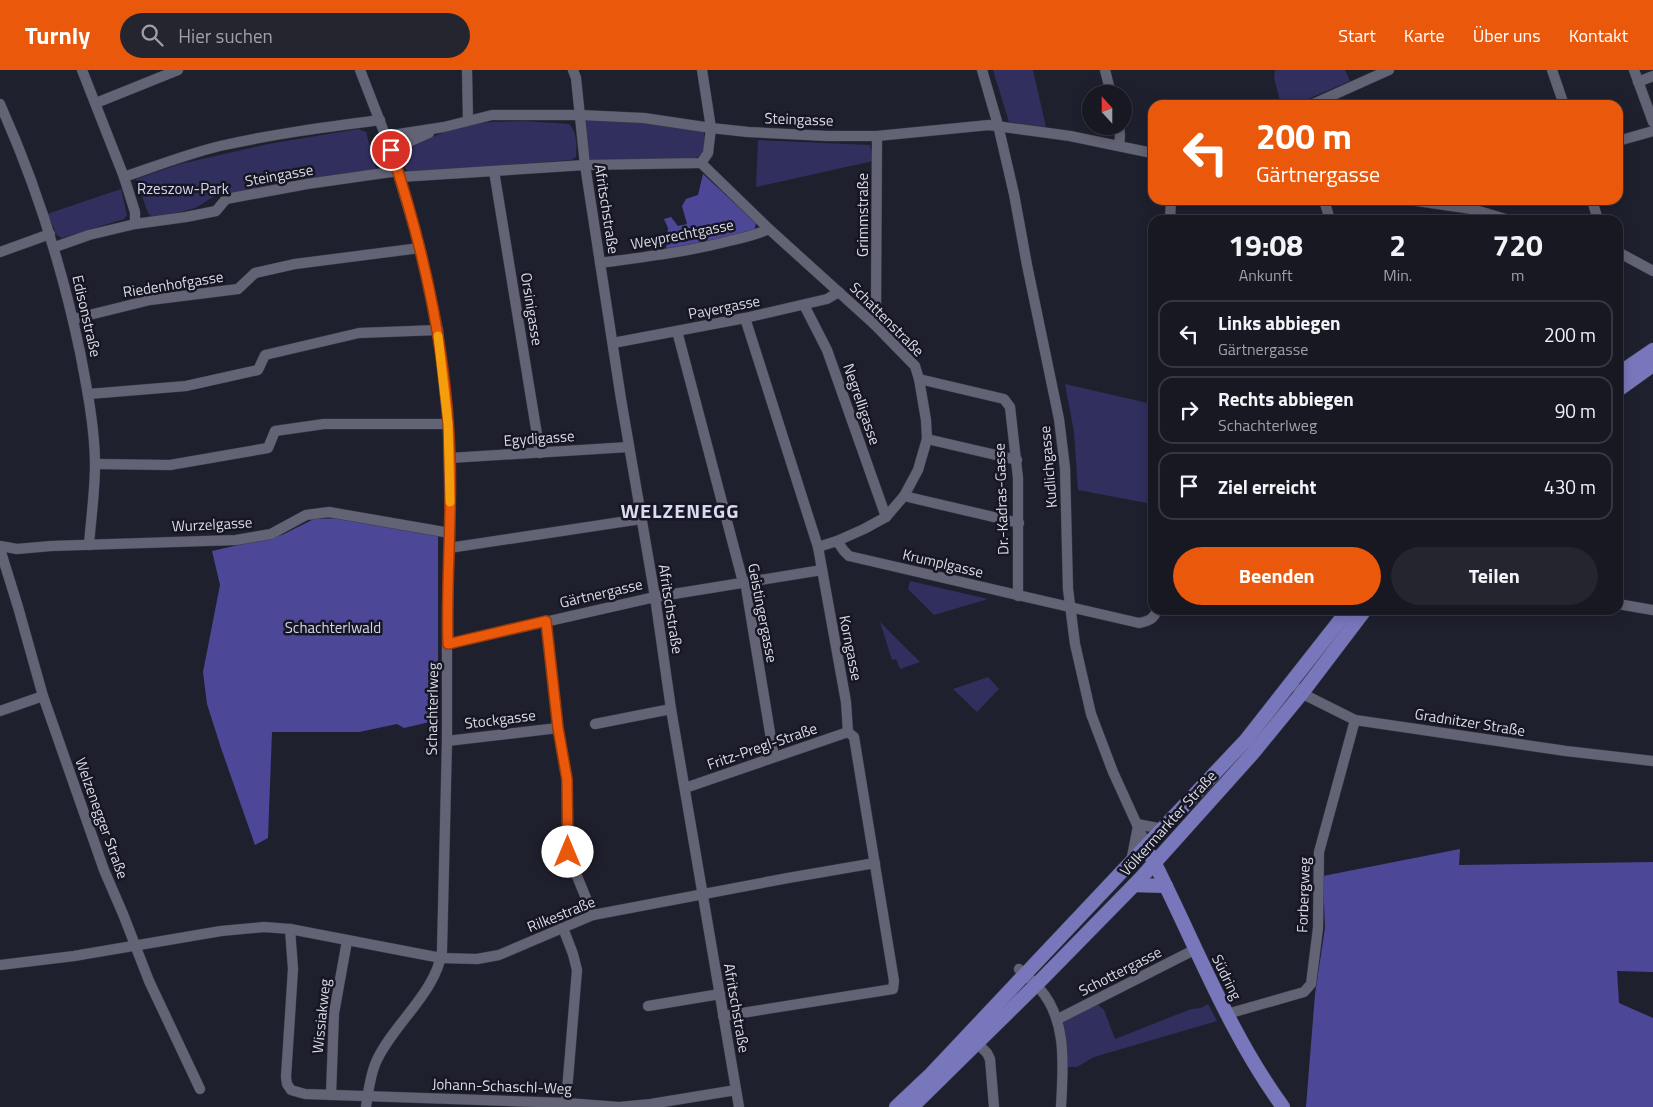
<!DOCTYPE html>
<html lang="de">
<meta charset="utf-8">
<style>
body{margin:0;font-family:"Titillium Web",sans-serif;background:#24252f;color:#f1f3f6;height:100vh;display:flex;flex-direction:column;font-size:19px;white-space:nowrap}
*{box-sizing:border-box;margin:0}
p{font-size:16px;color:#9ea0a5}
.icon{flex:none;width:28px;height:28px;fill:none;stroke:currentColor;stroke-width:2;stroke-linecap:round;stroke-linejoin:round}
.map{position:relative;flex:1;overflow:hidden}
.side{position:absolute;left:1148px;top:145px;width:475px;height:400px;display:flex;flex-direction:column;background:#171822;border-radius:15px;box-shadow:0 2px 12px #0003,0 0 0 1px #363740}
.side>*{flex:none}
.banner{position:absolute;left:1148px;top:30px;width:475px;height:105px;border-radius:15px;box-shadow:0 2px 12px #0003,0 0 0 1px #363740;background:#ea580c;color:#fff;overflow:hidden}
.needle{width:32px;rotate:339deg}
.tools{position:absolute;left:1082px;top:15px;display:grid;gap:10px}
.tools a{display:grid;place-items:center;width:50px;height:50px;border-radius:50%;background:#171822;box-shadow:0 2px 12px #0003,0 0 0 1px #363740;font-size:25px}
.pin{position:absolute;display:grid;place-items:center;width:42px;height:42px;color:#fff;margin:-21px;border:2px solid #fff;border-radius:50%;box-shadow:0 1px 5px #0007}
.me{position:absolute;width:55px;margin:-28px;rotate:0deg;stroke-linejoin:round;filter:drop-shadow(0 0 4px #0008)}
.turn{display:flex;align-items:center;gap:18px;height:105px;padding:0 25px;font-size:22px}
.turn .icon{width:65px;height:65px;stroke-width:2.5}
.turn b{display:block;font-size:35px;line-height:42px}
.eta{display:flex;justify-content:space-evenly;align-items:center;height:85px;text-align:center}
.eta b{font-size:30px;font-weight:700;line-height:35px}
.primary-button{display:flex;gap:10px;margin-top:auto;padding:10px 25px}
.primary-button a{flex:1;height:58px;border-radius:30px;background:#ea580c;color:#fff;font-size:20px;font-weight:700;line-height:58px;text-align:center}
.primary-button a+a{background:#24252f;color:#f1f3f6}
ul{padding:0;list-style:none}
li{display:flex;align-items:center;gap:15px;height:68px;margin:0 10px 8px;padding:0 15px;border:2px solid #363740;border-radius:15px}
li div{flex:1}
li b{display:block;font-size:19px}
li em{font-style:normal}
header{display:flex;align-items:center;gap:30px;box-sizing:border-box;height:70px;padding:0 25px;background:#ea580c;color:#fff}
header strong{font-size:24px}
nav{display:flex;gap:28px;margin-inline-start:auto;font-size:18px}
.search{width:350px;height:45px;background:#24252f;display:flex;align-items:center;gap:12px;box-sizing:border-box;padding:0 18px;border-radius:28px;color:#9ea0a5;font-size:19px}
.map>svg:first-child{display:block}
.green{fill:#312f5d}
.forest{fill:#4d4798}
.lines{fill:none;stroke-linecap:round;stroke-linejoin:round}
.minor-casing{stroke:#3b3b48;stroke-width:11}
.major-casing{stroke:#3b3b48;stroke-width:15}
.minor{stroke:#626375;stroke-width:10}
.major{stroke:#7977bc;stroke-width:14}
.route-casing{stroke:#983908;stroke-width:12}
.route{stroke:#ea580c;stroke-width:9}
.slow{stroke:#f59e0b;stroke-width:9}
.labels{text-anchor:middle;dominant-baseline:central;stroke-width:5;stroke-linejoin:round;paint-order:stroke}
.street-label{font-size:15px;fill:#dadbe5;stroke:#161624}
.park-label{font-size:15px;fill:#d4d5ec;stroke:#161624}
.district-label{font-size:20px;font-weight:bold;letter-spacing:1px;fill:#dadbf0;stroke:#161624}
</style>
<header>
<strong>Turnly</strong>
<div class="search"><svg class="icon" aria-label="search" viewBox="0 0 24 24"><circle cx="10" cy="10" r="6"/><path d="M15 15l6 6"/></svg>Hier suchen</div>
<nav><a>Start</a><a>Karte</a><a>Über uns</a><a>Kontakt</a></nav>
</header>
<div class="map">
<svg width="1653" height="1037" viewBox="0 0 1653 1037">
<rect width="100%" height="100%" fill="#1f202e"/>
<g class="green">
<polygon points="993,0 1033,0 1046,57 1009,52"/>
<polygon points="1275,0 1345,0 1350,11 1294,35 1281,35 1274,8"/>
<polygon points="585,50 630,51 704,61 704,80 699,86 691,90 590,90"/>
<path d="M 524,51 L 569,54 C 577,62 577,75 576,87 L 571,90 L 408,102 L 403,95 L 403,85 C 414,71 455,58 473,54 C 489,51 507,52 524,51 Z"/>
<path d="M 358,59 L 366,62 L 376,99 L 225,124 C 212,124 204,135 192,139 C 179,143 165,144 152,147 L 148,143 L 136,109 L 180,94 L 268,74 Z"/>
<polygon points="758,70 870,75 873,91 756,117"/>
<polygon points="121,119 127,145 124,149 62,168 57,165 47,144"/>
<polygon points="1065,314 1152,334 1152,434 1078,420 1074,362"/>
<polygon points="910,511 988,529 934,545 908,519"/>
<polygon points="880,552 920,592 900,599 896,589 892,590"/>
<polygon points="988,607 999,619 977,642 953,619"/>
<path d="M 1208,934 L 1217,951 L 1094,987 L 1077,997 L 1067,997 L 1063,953 C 1071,944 1087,938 1098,935 L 1104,940 L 1115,969 L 1191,939 L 1201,938 Z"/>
</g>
<g class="forest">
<polygon points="703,104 756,153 754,162 666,181 668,158 664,149 671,147 678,156 687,154 682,136 686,129 698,125"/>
<polygon points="344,448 438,463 438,650 404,658 397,654 359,662 272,662 268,768 255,775 221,678 207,634 203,602 220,515 212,481 282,465 314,449"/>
<polygon points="1460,779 1459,795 1653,792 1653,902 1617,901 1619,933 1653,948 1653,1037 1306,1037 1315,924 1325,858 1323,806"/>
</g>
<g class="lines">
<defs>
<g id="minor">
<polyline points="82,0 124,107 135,142 135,154"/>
<path d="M 360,0 L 391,80 L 420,178 L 438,260 L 448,354 L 450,463 L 447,546 L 447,671 L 442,881 C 436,923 393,954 376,992 C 370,1006 368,1022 366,1037"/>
<polyline points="467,0 468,50"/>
<polyline points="573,0 576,8 585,95 621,329 655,527 671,639 739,1037"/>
<polyline points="982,0 998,55 1014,124 1027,195 1059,349 1065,398 1068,519 1075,574 1091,644 1113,702 1149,781"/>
<polyline points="1105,0 1111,24"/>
<polyline points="1552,0 1564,35"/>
<polyline points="1634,0 1653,52"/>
<polyline points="1638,12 1653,6"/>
<polyline points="96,33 178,0"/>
<path d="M 0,34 C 36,114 62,197 80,282 C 87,318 95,359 95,395 C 95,421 91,448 89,475"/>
<polyline points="1311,35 1389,0"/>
<polyline points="386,66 444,57 492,45 580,45 644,48 711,58 748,62 827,66 877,66 989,55 1070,66 1152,83"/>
<polyline points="1618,71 1653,61"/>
<polyline points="1119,75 1120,66 1119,56"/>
<polyline points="391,80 429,63"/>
<polyline points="701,93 769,159 874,254 915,296 919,309 926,350 927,369 918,400 904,426 886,447 864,459 837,471"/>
<polyline points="494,101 540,383"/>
<path d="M 124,107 C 156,96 187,84 220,76 C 273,64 326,57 380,50"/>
<polyline points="400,107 585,95 701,93 708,83 711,58 702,0"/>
<polyline points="1324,130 1330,150"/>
<polyline points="1410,130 1472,139 1509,150"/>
<polyline points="1592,130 1598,150"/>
<polyline points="1170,150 1171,130"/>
<polyline points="55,177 89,165 135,154 186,147 216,141 226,129 307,114 398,101"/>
<polyline points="0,182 50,164"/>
<polyline points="1618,182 1653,201"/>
<path d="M 600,193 C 644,187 687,182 729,171 C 742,168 756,165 769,159"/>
<polyline points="804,235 827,280 886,447"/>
<polyline points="73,249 150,230 238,219 255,203 295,194 420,178"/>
<polyline points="874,254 876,239 877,66"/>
<polyline points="677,261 743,512 746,517 774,687"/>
<polyline points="613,273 745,248 827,229 839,222"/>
<polyline points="919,309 1004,329 1010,337 1018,408 1018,526"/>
<polyline points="89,324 186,316 258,300 265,285 359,263 438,260"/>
<polyline points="927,369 1017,390"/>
<polyline points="450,388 629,377"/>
<polyline points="95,394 170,395 268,378 275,361 324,354 448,354"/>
<polyline points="904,426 1019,453"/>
<polyline points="0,476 17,479 51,476 236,470 271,464 306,445 329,442 450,463"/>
<path d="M 818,477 L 837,471 L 844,481 L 849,486 L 1139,553 C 1149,551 1154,549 1157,540"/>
<polyline points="449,478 641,449"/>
<polyline points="0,479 18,537 43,626 104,800 123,844 149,911 200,1019"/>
<polyline points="1618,534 1653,540"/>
<polyline points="546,551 558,658 567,709 567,782 593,845"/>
<polyline points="448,574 655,527 822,500"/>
<polyline points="1298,619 1307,626 1355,650 1566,681 1653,691"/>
<polyline points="0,641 43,626"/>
<polyline points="595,654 671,639"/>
<polyline points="447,671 558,658"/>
<polyline points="685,718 848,662"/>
<polyline points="1137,754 1163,759"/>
<polyline points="1131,792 1138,756"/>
<polyline points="563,858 573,884 577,900 566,1033"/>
<polyline points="290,859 293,899 286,1007 287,1014 291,1020 305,1024 566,1033 619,1037 651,1034 736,1020"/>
<polyline points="0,895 74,886 221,861 264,857 290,859 441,888 477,889 499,885 593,845 788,808 875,793"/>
<path d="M 1019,899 C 1026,905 1033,911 1039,918 C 1068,950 1063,997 1061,1037"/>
<polyline points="648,936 720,924"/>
<polyline points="1227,944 1304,922 1311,914 1318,858 1319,782 1355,650"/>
<polyline points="723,946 893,919 894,911 854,667 848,662 846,632 818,477 745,248"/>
<polyline points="1058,949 1196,879"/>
<polyline points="977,968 976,972 987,983 990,989 994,1037"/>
<polyline points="331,1025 334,943 347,871"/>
</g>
<g id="major">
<polyline points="1618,304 1653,280"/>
<polyline points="1618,320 1653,295"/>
<path d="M 1151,786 C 1194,870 1227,960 1283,1037"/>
<polyline points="1134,815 1166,816"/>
<polyline points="896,1037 931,1004 1246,670 1348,540"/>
<polyline points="912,1037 1043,908 1140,809 1253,683 1302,623 1365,540"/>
</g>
</defs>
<use href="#minor" class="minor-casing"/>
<use href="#major" class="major-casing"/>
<use href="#minor" class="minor"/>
<use href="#major" class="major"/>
</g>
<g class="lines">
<defs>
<path id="route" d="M 391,80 C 424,179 447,283 450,388 C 452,450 446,512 448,574 L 546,551 L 558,658 L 567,709 L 568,782"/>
</defs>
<use href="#route" class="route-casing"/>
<use href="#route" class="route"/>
<polyline class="slow" points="438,266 448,354 450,432"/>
</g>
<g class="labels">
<g class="street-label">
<text transform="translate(799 49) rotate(2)">Steingasse</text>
<text transform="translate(279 105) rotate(-10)">Steingasse</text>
<text transform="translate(607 139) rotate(81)">Afritschstraße</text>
<text transform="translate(862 145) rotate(-90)">Grimmstraße</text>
<text transform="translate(682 164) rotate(-11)">Weyprechtgasse</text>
<text transform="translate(173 214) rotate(-9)">Riedenhofgasse</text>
<text transform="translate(724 237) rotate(-11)">Payergasse</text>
<text transform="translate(532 239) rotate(81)">Orsinigasse</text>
<text transform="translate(87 246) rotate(77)">Edisonstraße</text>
<text transform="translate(887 249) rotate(45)">Schattenstraße</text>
<text transform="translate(862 334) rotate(71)">Negrelligasse</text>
<text transform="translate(539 368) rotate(-4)">Egydigasse</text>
<text transform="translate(1048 397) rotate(-95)">Kudlichgasse</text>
<text transform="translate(1001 429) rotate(-92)">Dr.-Kadras-Gasse</text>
<text transform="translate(212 454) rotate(-3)">Wurzelgasse</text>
<text transform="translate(943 493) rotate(13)">Krumplgasse</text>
<text transform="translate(601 523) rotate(-13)">Gärtnergasse</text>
<text transform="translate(671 539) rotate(81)">Afritschstraße</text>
<text transform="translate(763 543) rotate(79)">Geistingergasse</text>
<text transform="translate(851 578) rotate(79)">Korngasse</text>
<text transform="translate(432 639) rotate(-89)">Schachterlweg</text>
<text transform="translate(500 649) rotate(-7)">Stockgasse</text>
<text transform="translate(1470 652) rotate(9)">Gradnitzer Straße</text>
<text transform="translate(762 676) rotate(-19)">Fritz-Pregl-Straße</text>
<text transform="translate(102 748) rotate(70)">Welzenegger Straße</text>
<text transform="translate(1168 753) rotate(-48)">Völkermarkter Straße</text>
<text transform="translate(1303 825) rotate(-88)">Forbergweg</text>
<text transform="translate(561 844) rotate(-22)">Rilkestraße</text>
<text transform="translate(1120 901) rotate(-27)">Schottergasse</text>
<text transform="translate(1227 907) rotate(64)">Südring</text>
<text transform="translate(737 938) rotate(80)">Afritschstraße</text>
<text transform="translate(321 946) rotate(-84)">Wissiakweg</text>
<text transform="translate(502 1016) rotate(2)">Johann-Schaschl-Weg</text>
</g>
<g class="park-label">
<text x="183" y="118">Rzeszow-Park</text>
<text x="333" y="557">Schachterlwald</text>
</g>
<g class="district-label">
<text x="680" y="440">WELZENEGG</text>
</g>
</g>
</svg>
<div class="tools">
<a><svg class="needle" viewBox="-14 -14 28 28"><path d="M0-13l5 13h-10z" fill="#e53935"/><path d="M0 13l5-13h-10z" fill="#9ea0a5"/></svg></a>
</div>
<div class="pin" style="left:391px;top:80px;background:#d93025"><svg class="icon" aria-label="arrive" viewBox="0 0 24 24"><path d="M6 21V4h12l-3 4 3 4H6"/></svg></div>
<svg class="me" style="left:568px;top:782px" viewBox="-20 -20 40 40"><circle r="19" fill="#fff"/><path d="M0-13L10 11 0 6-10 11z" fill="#ea580c"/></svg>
<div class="banner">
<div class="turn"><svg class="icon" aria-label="left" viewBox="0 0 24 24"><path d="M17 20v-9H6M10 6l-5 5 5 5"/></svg><div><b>200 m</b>Gärtnergasse</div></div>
</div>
<section class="side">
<div class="eta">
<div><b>19:08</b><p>Ankunft</p></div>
<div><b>2</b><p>Min.</p></div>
<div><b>720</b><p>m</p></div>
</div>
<ul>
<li><svg class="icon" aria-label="left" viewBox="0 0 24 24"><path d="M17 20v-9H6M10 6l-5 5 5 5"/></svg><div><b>Links abbiegen</b><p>Gärtnergasse</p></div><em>200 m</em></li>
<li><svg class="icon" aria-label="right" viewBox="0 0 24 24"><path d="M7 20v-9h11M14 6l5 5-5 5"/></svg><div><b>Rechts abbiegen</b><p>Schachterlweg</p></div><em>90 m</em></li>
<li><svg class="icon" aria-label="arrive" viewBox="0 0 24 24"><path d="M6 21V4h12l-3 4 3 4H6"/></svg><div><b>Ziel erreicht</b></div><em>430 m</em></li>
</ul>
<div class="primary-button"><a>Beenden</a><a>Teilen</a></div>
</section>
</div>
